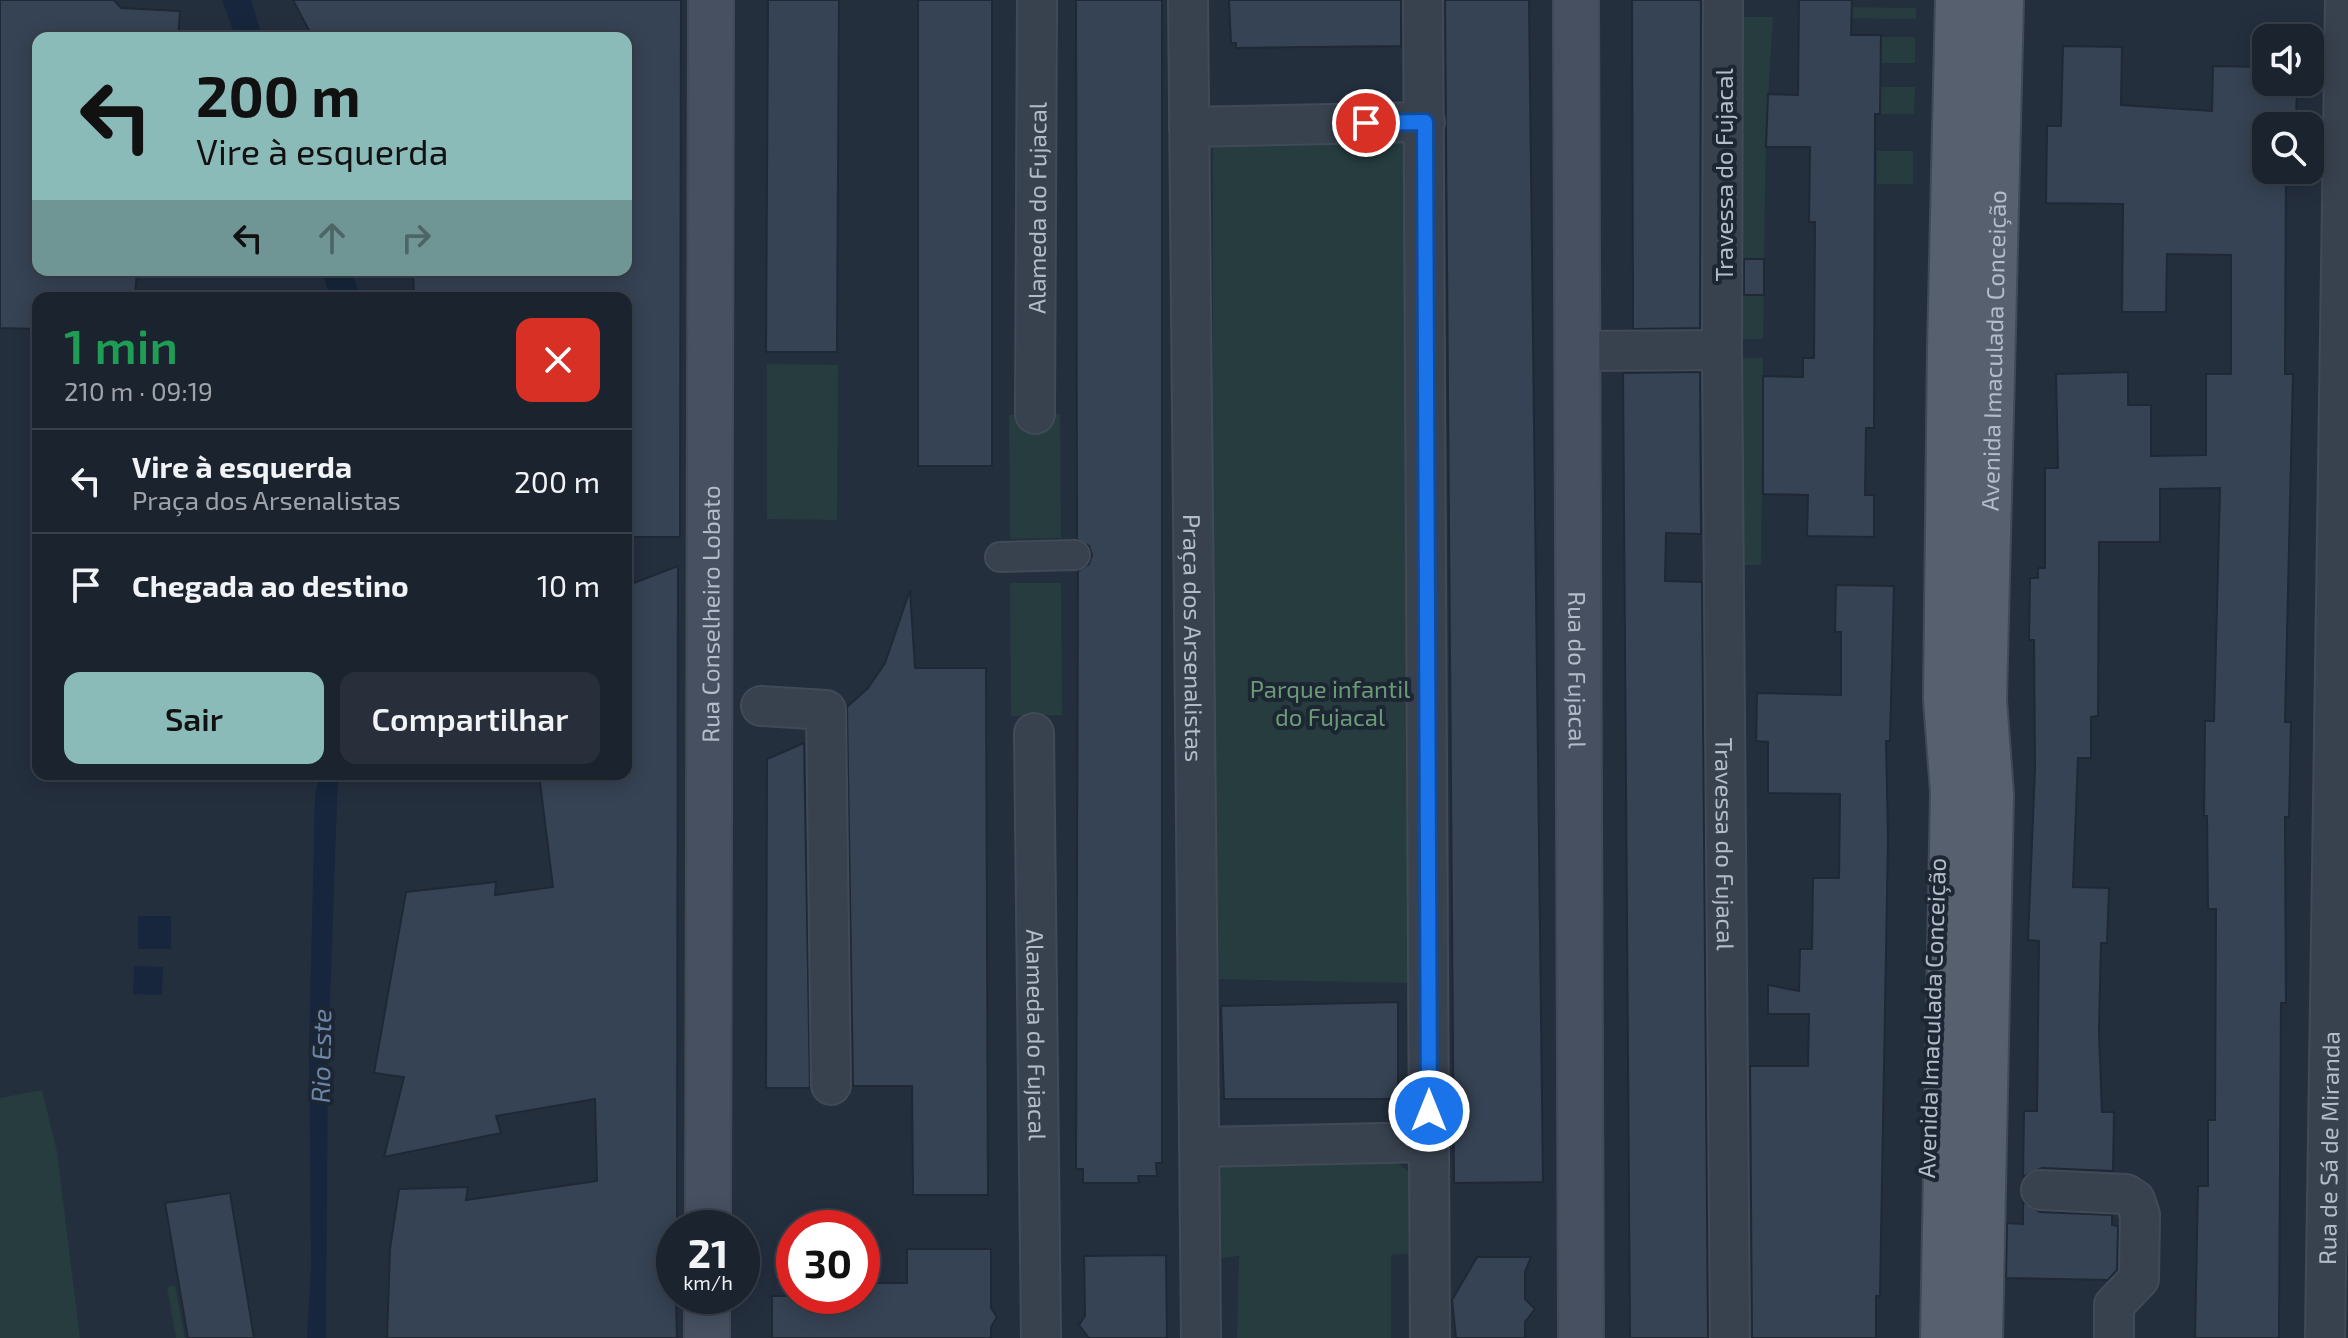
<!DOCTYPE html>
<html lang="pt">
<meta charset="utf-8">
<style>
body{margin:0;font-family:"Exo 2",sans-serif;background:#282f3a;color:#f1f3f6;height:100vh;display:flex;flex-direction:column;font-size:30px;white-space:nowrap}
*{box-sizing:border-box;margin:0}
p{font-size:26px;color:#a0a4aa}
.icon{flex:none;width:44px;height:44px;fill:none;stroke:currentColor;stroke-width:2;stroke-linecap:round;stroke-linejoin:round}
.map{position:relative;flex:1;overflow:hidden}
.details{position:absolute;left:32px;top:292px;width:600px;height:488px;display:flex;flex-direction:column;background:#1b232e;border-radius:16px;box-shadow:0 4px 20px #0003,0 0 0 2px #39404a}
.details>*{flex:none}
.hud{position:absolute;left:32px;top:32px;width:600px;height:244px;border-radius:16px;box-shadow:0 4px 20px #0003,0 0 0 2px #39404a;background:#8bbbb9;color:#111;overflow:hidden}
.buttons{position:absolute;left:2252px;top:24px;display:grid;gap:16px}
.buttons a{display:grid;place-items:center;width:72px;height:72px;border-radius:16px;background:#1b232e;box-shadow:0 4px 20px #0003,0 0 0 2px #39404a;font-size:40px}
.speed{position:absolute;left:656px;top:1210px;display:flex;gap:16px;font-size:40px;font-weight:700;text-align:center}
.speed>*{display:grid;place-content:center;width:104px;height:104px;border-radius:50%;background:#1b232e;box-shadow:0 4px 20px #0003,0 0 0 2px #39404a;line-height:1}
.speed small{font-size:20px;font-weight:400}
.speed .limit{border:12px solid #d22;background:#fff;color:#111}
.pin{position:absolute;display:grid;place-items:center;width:68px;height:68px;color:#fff;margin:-34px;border:4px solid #fff;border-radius:50%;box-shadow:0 2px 8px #0007}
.me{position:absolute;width:88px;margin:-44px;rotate:0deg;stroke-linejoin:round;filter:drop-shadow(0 0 6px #0008)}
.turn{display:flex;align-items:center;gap:28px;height:168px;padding:0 32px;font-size:36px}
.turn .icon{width:104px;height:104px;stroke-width:2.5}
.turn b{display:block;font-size:56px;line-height:68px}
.lanes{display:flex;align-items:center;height:76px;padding:0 32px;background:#0003;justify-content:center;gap:40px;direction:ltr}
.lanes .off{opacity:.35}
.round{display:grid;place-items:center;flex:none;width:84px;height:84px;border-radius:16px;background:#282f3a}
.overview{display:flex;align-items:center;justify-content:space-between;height:136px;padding:0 32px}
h1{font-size:48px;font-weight:600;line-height:60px;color:#1e9e55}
.action{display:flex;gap:16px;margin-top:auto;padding:16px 32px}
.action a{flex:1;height:92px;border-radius:16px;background:#8bbbb9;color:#111;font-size:32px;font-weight:600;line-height:92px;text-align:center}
.action a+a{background:#282f3a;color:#f1f3f6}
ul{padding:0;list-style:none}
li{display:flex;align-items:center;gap:24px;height:104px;padding:0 32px;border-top:2px solid #39404a}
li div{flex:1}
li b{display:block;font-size:30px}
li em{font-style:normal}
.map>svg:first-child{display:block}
.green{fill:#263c3f}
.water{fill:#17263c}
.building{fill:#364354;stroke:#1f2835;stroke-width:2}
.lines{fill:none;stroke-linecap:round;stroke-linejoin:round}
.pedestrian-casing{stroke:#414a57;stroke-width:32}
.minor-casing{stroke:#414a57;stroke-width:42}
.secondary-casing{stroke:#414a57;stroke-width:48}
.primary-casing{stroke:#414a57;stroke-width:48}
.pedestrian{stroke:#38414e;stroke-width:28}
.minor{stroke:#38414e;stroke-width:38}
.secondary{stroke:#465061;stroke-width:44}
.primary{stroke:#56606e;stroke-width:44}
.route-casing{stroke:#114b97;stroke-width:20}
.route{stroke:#1a73e8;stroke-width:14}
.labels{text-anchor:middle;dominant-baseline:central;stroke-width:8;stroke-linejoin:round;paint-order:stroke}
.street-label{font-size:24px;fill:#b4bcc9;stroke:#1d2633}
.park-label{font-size:24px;fill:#6b9a76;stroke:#1d2633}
.water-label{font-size:26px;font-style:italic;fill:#6d86a8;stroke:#1d2633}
</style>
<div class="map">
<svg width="2348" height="1338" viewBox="0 0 2348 1338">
<rect width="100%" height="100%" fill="#242f3e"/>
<g class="green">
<polygon points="1832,7 1916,8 1916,19 1832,18"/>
<polygon points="1743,17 1773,17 1766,128 1764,259 1740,259"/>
<rect x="1881" y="37" width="34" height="26"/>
<polygon points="1880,87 1915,87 1914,114 1880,114"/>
<polygon points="1407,136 1411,983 1213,979 1213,137"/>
<rect x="1877" y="151" width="36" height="33"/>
<polygon points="1740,295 1764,295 1763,339 1740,339"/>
<polygon points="1740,358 1763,358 1761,565 1738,565"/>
<polygon points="767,364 838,365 837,520 767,519"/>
<polygon points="1060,414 1061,538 1010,539 1009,415"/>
<polygon points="1010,583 1061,583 1062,715 1011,716"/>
<polygon points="42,1090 57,1152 80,1338 0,1338 0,1098"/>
<polygon points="1390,1158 1411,1173 1413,1253 1391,1255 1391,1338 1237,1338 1239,1256 1212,1259 1208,1181 1227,1161"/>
<polygon points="175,1285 185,1338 176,1338 167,1287"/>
</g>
<g class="water">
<polygon points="222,0 251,0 263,38 236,38"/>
<polygon points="322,270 352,270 360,298 330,298"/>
<polygon points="319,774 338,774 328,1059 326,1338 307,1338 311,1268 309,1045 315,796"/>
<rect x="138" y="916" width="33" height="33"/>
<polygon points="134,966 163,967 162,995 133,994"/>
</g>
<g class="building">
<polygon points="0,0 114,0 121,8 180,11 178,38 38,38 38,270 137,270 135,298 38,298 38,329 0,328"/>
<polygon points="293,0 681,0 680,537 626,537 626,298 414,298 413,270 626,270 626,38 313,38"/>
<polygon points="768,0 839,0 837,352 766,352"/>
<rect x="918" y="0" width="74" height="466"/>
<polygon points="1076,0 1162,0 1162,1163 1156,1163 1157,1176 1138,1176 1139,1183 1083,1183 1083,1169 1076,1169 1078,571 1089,564 1092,555 1089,546 1077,539"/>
<polygon points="1229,0 1401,0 1401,46 1236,48 1236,43 1231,43"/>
<polygon points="1445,0 1529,0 1543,1182 1454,1183"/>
<polygon points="1632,0 1701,0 1700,328 1633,329"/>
<polygon points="1799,0 1852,0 1851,35 1881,35 1880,114 1875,114 1874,428 1866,428 1865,495 1874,495 1874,537 1807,536 1808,495 1763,494 1763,376 1803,377 1803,358 1814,358 1815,222 1809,222 1810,147 1766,147 1768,94 1798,95"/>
<polygon points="2063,46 2122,47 2121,105 2212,111 2213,66 2266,67 2266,82 2297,82 2296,126 2266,126 2266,179 2286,180 2285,374 2293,374 2285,722 2291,722 2289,817 2285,817 2286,1003 2281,1003 2279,1338 2195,1338 2198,1186 2208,1186 2208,1120 2215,1120 2216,909 2208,909 2207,816 2204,816 2205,721 2214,721 2220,488 2160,489 2160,542 2099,542 2098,716 2091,717 2091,758 2078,758 2073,887 2109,888 2107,943 2101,943 2099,1031 2102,1112 2114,1112 2113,1171 2042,1168 2023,1177 2024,1111 2037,1111 2039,941 2028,940 2035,768 2034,640 2029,640 2030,578 2038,578 2038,568 2045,568 2045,468 2058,468 2056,374 2128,372 2128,405 2151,405 2151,456 2206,455 2206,374 2231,374 2231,255 2167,254 2166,312 2122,312 2123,204 2046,203 2047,126 2061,126"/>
<rect x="1744" y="259" width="20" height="36"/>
<polygon points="1700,372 1701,534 1666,533 1665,581 1702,582 1708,1338 1630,1338 1623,373"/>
<polygon points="678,566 677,1228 674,1228 677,1338 387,1338 390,1249 399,1189 468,1187 466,1200 597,1181 595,1099 496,1116 501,1133 384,1157 404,1077 374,1073 406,892 496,882 495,895 553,887 539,774 626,774 626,586"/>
<polygon points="1836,585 1894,586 1890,741 1886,741 1888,838 1880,1296 1876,1296 1876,1338 1752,1338 1750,1066 1808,1066 1809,1014 1768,1014 1768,985 1799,991 1800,949 1812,949 1813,878 1839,878 1840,794 1768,793 1768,742 1756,741 1757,693 1841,695 1841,632 1835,632"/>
<polygon points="910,590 915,668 986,668 988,1195 913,1195 912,1086 853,1086 847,707 868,688 885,663"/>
<polygon points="804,743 810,1088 766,1088 767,759"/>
<polygon points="1398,1002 1398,1099 1224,1099 1221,1006"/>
<polygon points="230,1193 254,1338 188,1338 165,1203"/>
<polygon points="2023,1202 2040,1212 2112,1215 2112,1225 2118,1226 2117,1270 2108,1280 2006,1278 2007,1223 2023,1224"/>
<polygon points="907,1249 991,1249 991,1308 997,1317 991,1327 991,1338 772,1338 772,1296 862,1296 862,1283 907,1283"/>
<polygon points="1166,1255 1167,1338 1089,1338 1079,1325 1085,1316 1084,1256"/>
<polygon points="1477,1257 1531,1257 1525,1272 1525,1299 1535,1309 1525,1322 1525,1338 1456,1338 1452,1300"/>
</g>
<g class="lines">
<defs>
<polyline id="pedestrian" points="1000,557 1075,555"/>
<g id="minor">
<path id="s1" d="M 1188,0 L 1201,1338"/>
<polyline points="1423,0 1430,1338"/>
<path id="s2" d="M 1723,0 L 1722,350 L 1730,1338"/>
<polyline points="1189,127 1425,122"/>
<polyline points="1577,351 1722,350"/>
<path id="s3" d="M 1035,414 L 1037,0"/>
<polyline points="761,706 826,710 831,1085"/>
<path id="s4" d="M 1034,733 L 1041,1338"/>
<polyline points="1200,1147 1429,1142"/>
<polyline points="2041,1190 2126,1194 2135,1200 2140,1215 2139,1279 2114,1305 2114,1338"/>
<path id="s5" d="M 2325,1338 L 2345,0"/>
</g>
<g id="secondary">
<path id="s6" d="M 1576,0 L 1581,1338"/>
<path id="s7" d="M 708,1228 L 711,0"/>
<polyline points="707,1338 707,1296"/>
</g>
<g id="primary">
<polyline points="1943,1338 1953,792 1946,699 1950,348 1958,0"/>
<path id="s8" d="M 1980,1338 L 1991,795 L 1984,700 L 2001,0"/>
</g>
</defs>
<use href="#pedestrian" class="pedestrian-casing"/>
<use href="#minor" class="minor-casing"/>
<use href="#secondary" class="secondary-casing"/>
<use href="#primary" class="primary-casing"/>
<use href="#pedestrian" class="pedestrian"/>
<use href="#minor" class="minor"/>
<use href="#secondary" class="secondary"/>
<use href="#primary" class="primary"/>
</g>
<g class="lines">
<defs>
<polyline id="route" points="1366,123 1425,122 1429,1111"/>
</defs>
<use href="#route" class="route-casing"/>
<use href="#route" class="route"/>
</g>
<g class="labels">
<g class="street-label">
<text transform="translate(1723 175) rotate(-90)">Travessa do Fujacal</text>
<text stroke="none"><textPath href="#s3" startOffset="206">Alameda do Fujacal</textPath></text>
<text stroke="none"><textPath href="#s8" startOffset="988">Avenida Imaculada Conceição</textPath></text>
<text stroke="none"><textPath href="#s7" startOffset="614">Rua Conselheiro Lobato</textPath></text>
<text stroke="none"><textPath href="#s1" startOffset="638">Praça dos Arsenalistas</textPath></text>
<text stroke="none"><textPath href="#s6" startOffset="670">Rua do Fujacal</textPath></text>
<text stroke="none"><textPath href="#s2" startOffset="844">Travessa do Fujacal</textPath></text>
<text transform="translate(1931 1018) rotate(-88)">Avenida Imaculada Conceição</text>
<text stroke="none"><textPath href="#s4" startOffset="302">Alameda do Fujacal</textPath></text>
<text stroke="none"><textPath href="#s5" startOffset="190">Rua de Sá de Miranda</textPath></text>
</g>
<g class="park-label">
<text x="1330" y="688">Parque infantil<tspan x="1330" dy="28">do Fujacal</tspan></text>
</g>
<g class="water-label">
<text transform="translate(320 1056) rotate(-89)">Rio Este</text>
</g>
</g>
</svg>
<div class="buttons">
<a><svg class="icon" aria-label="sound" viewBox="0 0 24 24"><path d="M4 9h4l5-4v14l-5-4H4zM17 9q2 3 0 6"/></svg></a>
<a><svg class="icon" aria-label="search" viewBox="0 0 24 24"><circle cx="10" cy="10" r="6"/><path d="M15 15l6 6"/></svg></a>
</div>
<div class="speed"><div>21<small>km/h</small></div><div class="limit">30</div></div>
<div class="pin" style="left:1366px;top:123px;background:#d93025"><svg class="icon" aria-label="arrive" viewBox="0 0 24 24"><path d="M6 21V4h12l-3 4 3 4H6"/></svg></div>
<svg class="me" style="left:1429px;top:1111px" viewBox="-20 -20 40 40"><circle r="17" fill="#1a73e8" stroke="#fff" stroke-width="3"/><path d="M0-11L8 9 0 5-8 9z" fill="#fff"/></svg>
<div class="hud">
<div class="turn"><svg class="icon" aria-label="left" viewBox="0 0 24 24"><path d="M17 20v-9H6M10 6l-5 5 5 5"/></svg><div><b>200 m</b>Vire à esquerda</div></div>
<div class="lanes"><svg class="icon" aria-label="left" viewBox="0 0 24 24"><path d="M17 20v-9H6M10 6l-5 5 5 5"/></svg><svg class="icon off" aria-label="ahead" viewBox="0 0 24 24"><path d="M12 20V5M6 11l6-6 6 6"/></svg><svg class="icon off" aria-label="right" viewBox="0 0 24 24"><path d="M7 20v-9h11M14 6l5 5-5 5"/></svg></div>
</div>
<section class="details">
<div class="overview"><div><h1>1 min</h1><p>210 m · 09:19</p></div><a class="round" style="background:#d93025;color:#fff"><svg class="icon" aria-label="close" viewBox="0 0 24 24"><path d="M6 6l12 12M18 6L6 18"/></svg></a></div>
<ul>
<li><svg class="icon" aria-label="left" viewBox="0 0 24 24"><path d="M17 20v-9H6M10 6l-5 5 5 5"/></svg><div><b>Vire à esquerda</b><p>Praça dos Arsenalistas</p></div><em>200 m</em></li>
<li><svg class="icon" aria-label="arrive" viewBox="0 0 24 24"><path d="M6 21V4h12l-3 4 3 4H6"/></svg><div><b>Chegada ao destino</b></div><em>10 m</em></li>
</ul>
<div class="action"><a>Sair</a><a>Compartilhar</a></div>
</section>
</div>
